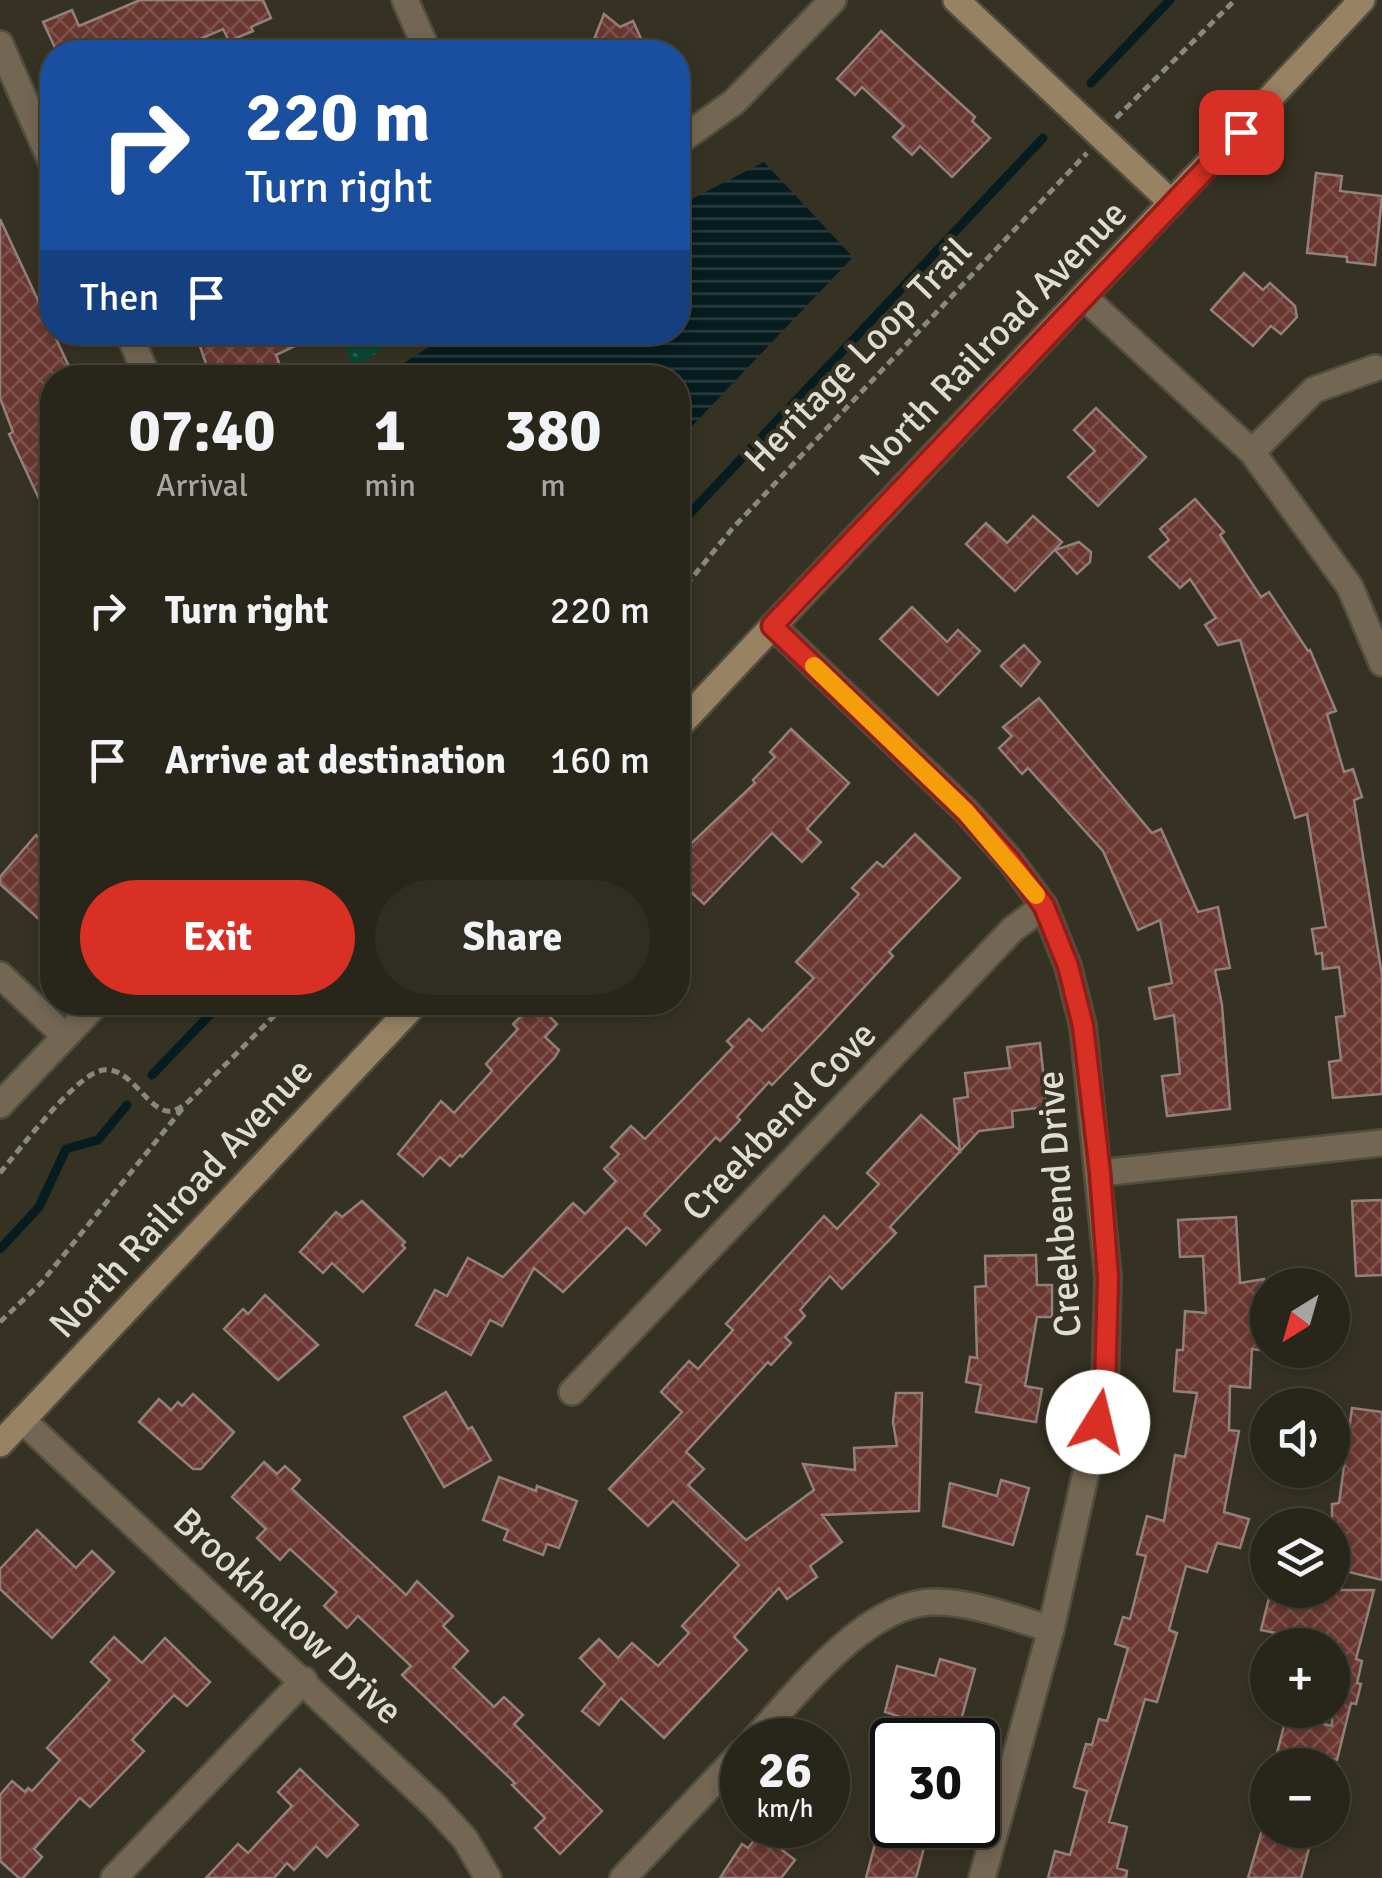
<!DOCTYPE html>
<meta charset="utf-8">
<style>
body{margin:0;font-family:Signika,sans-serif;background:#302e23;color:#f1f3f6;height:100vh;display:flex;flex-direction:column;font-size:38px;white-space:nowrap}
*{box-sizing:border-box;margin:0}
p{font-size:32px;color:#a5a5a2}
.icon{flex:none;width:55px;height:55px;fill:none;stroke:currentColor;stroke-width:2;stroke-linecap:round;stroke-linejoin:round}
.map{position:relative;flex:1;overflow:hidden}
.drawer{position:absolute;left:40px;top:365px;width:650px;height:650px;display:flex;flex-direction:column;background:#28261a;border-radius:40px;box-shadow:0 5px 15px #0003,0 0 0 2px #444339}
.drawer>*{flex:none}
.banner{position:absolute;left:40px;top:40px;width:650px;height:305px;border-radius:40px;box-shadow:0 5px 15px #0003,0 0 0 2px #444339;background:#1a4fa0;color:#fff;overflow:hidden}
.needle{width:65px;rotate:217deg}
.buttons{position:absolute;left:1250px;top:1268px;display:grid;gap:20px}
.buttons a{display:grid;place-items:center;width:100px;height:100px;border-radius:50%;background:#28261a;box-shadow:0 5px 15px #0003,0 0 0 2px #444339;font-size:50px}
.speed{position:absolute;left:720px;top:1718px;display:flex;gap:20px;font-size:50px;font-weight:700;text-align:center}
.speed>*{display:grid;place-content:center;width:130px;height:130px;border-radius:50%;background:#28261a;box-shadow:0 5px 15px #0003,0 0 0 2px #444339;line-height:1}
.speed small{font-size:25px;font-weight:400}
.speed .limit{border:5px solid #111;border-radius:15px;background:#fff;color:#111}
.pin{position:absolute;display:grid;place-items:center;width:85px;height:85px;color:#fff;margin:-42px;border-radius:20px;box-shadow:0 5px 15px #0006}
.me{position:absolute;width:110px;margin:-55px;rotate:9deg;stroke-linejoin:round;filter:drop-shadow(0 0 8px #0008)}
.turn{display:flex;align-items:center;gap:35px;height:210px;padding:0 40px;font-size:45px}
.turn .icon{width:130px;height:130px;stroke-width:2.5}
.turn b{display:block;font-size:70px;line-height:85px}
.then{display:flex;align-items:center;height:95px;padding:0 40px;background:#0003;gap:20px;font-size:38px}
.eta{display:flex;justify-content:space-evenly;align-items:center;height:170px;text-align:center}
.eta b{font-size:60px;font-weight:700;line-height:70px}
.action{display:flex;gap:20px;margin-top:auto;padding:20px 40px}
.action a{flex:1;height:115px;border-radius:60px;background:#d93025;color:#fff;font-size:40px;font-weight:700;line-height:115px;text-align:center}
.action a+a{background:#302e23;color:#f1f3f6}
ul{padding:0;list-style:none}
li{display:flex;align-items:center;gap:30px;height:150px;padding:0 40px}
li div{flex:1}
li b{display:block;font-size:38px}
li em{font-style:normal}
.map>svg:first-child{display:block}
.park{fill:url(#park-dots)}
.water{fill:url(#water-rules)}
.lines{fill:none;stroke-linecap:round;stroke-linejoin:round}
.stream{stroke:#061c1f;stroke-width:9}
.building{fill:url(#building-cross-hatch);stroke:#937f7b;stroke-width:2.5}
.street-casing{stroke:#514d3f;stroke-width:30}
.secondary-casing{stroke:#514d3f;stroke-width:30}
.path{stroke:#8a877b;stroke-width:5;stroke-dasharray:8 5;stroke-linecap:butt}
.street{stroke:#736653;stroke-width:25}
.secondary{stroke:#978264;stroke-width:25}
.route-casing{stroke:#8d1f18;stroke-width:25}
.route{stroke:#d93025;stroke-width:18}
.slow{stroke:#f59e0b;stroke-width:18}
.labels{text-anchor:middle;dominant-baseline:central;stroke-width:8;stroke-linejoin:round;paint-order:stroke}
.street-label{font-size:38px;fill:#dfdcd3;stroke:#363223}
</style>
<div class="map">
<svg width="1382" height="1878" viewBox="0 0 1382 1878">
<defs>
<pattern id="park-dots" width="8" height="8" patternUnits="userSpaceOnUse" patternTransform="scale(2.5)"><rect width="8" height="8" fill="#094832"/><path d="M2 2h.1M6 6h.1" fill="none" stroke="#2c624f" stroke-width="1.8" stroke-linecap="round"/></pattern>
<pattern id="water-rules" width="6" height="5" patternUnits="userSpaceOnUse" patternTransform="scale(2.5)"><rect width="6" height="5" fill="#061c1f"/><path d="M0 2.5h6" fill="none" stroke="#2a3c3f"/></pattern>
<pattern id="building-cross-hatch" width="8" height="8" patternUnits="userSpaceOnUse" patternTransform="scale(2.5)"><rect width="8" height="8" fill="#693730"/><path d="M0 0l8 8M0 8l8-8" fill="none" stroke="#7e534d"/></pattern>
</defs>
<rect width="100%" height="100%" fill="#363223"/>
<polygon class="park" points="338,333 403,333 355,369"/>
<polygon class="water" points="764,162 853,257 678,441 678,378 382,377 451,333 678,332 678,206"/>
<g class="lines">
<g class="stream">
<polyline points="1091,83 1170,0"/>
<polyline points="678,526 1043,138"/>
<polyline points="152,1075 222,1002"/>
<polyline points="0,1249 39,1207 66,1149 98,1140 127,1105"/>
</g>
</g>
<g class="building">
<polygon points="140,0 263,0 271,18 251,27 253,31 229,41 223,29 170,52 57,52 43,22 72,10 79,26"/>
<polygon points="604,14 620,27 633,21 647,52 589,52"/>
<polygon points="881,31 975,117 972,121 990,138 952,177 920,146 912,155 893,137 904,126 862,87 855,95 837,79"/>
<polygon points="1316,173 1342,176 1340,191 1382,196 1375,265 1347,262 1347,257 1307,253"/>
<polygon points="0,219 72,373 52,378 52,527 9,434 13,432 0,398"/>
<polygon points="1244,273 1263,290 1270,283 1295,306 1297,317 1281,334 1271,326 1253,346 1211,310"/>
<polygon points="195,332 324,332 276,355 285,378 211,378"/>
<polygon points="1096,408 1146,457 1098,506 1068,477 1095,451 1074,430"/>
<polygon points="1195,499 1224,532 1220,535 1261,597 1269,592 1308,651 1310,650 1336,711 1327,714 1344,772 1353,769 1362,797 1354,800 1382,975 1382,1094 1333,1098 1329,1062 1341,1060 1336,1017 1345,1016 1339,967 1323,969 1322,953 1316,954 1312,929 1326,927 1307,814 1295,818 1240,640 1218,645 1205,625 1216,618 1190,579 1180,588 1149,557 1169,540 1160,529"/>
<polygon points="1033,516 1062,542 1015,591 966,544 986,523 1007,543"/>
<polygon points="1079,542 1091,552 1090,562 1077,574 1055,550"/>
<polygon points="912,607 947,642 958,630 980,651 938,695 880,639"/>
<polygon points="1024,645 1040,662 1021,686 1001,666"/>
<polygon points="1039,698 1152,833 1161,829 1198,912 1218,907 1230,968 1215,970 1222,1005 1230,1109 1167,1116 1162,1076 1180,1074 1174,1015 1155,1019 1149,988 1172,983 1160,920 1138,930 1103,851 1028,768 1022,774 999,748 1012,736 1003,727"/>
<polygon points="791,729 849,783 807,829 821,842 802,862 772,833 704,904 678,880 678,856 755,783 753,780 775,757 770,752"/>
<polygon points="915,834 960,878 889,952 893,956 819,1036 772,1085 769,1082 737,1117 740,1120 720,1141 716,1137 644,1214 660,1230 646,1245 627,1227 563,1292 534,1268 502,1326 490,1320 471,1355 416,1325 435,1290 447,1296 468,1258 503,1277 573,1203 585,1214 616,1181 604,1169 619,1154 611,1147 631,1126 645,1139 733,1047 727,1041 749,1019 762,1031 814,978 796,962 859,894 852,888 877,862 883,867"/>
<polygon points="36,835 52,849 52,931 0,884 0,877"/>
<polygon points="535,1002 557,1024 545,1037 559,1050 555,1057 462,1157 460,1155 450,1166 440,1157 423,1176 398,1154 441,1101 454,1113 492,1071 486,1064 518,1029 513,1024"/>
<polygon points="1040,1043 1047,1107 1012,1111 1013,1127 979,1131 890,1227 896,1233 842,1289 830,1276 800,1310 805,1316 785,1337 791,1343 771,1365 768,1362 686,1452 704,1469 688,1485 746,1540 814,1490 803,1464 855,1470 854,1448 897,1446 893,1422 896,1393 922,1393 919,1511 822,1515 842,1542 810,1566 817,1577 787,1599 779,1588 734,1637 747,1650 664,1738 621,1698 599,1725 582,1711 605,1684 580,1658 599,1639 618,1658 632,1643 658,1666 689,1633 682,1626 739,1565 673,1501 648,1526 609,1489 682,1412 661,1392 689,1361 698,1369 733,1330 726,1324 824,1216 837,1229 879,1184 867,1173 921,1115 960,1151 954,1099 968,1097 965,1073 1010,1068 1007,1047"/>
<polygon points="1382,1200 1382,1275 1356,1276 1352,1201"/>
<polygon points="362,1201 405,1242 402,1245 405,1248 363,1292 332,1263 323,1273 300,1252 336,1212 342,1217"/>
<polygon points="1236,1217 1240,1283 1264,1279 1259,1350 1252,1349 1250,1388 1230,1386 1229,1430 1239,1431 1224,1512 1249,1519 1240,1548 1217,1543 1207,1572 1186,1566 1169,1630 1177,1633 1157,1702 1145,1699 1109,1822 1127,1827 1117,1868 1127,1871 1126,1878 1048,1878 1055,1851 1070,1855 1087,1791 1074,1787 1086,1744 1092,1745 1099,1719 1107,1721 1128,1648 1115,1644 1123,1617 1130,1619 1146,1556 1137,1554 1147,1516 1164,1521 1175,1455 1185,1457 1197,1393 1174,1391 1177,1350 1183,1350 1185,1311 1206,1313 1203,1256 1180,1257 1178,1220"/>
<polygon points="1036,1255 1037,1285 1052,1285 1052,1317 1037,1317 1025,1386 1042,1389 1036,1422 976,1412 981,1385 966,1382 970,1357 977,1358 975,1287 986,1286 985,1256"/>
<polygon points="265,1295 318,1345 278,1380 224,1329 243,1309 248,1314"/>
<polygon points="446,1392 468,1429 472,1427 491,1460 444,1487 404,1417"/>
<polygon points="193,1394 234,1432 201,1469 193,1469 139,1422 159,1399 171,1410 178,1402 182,1406"/>
<polygon points="1352,1408 1382,1412 1382,1580 1332,1568 1332,1504 1339,1503"/>
<polygon points="264,1462 277,1474 285,1466 300,1480 292,1489 406,1595 417,1581 453,1616 443,1626 468,1651 453,1667 494,1707 504,1697 523,1715 514,1724 602,1811 560,1854 535,1828 545,1818 512,1785 515,1783 402,1675 411,1666 358,1616 347,1628 324,1606 337,1592 290,1549 280,1560 257,1538 266,1529 232,1497"/>
<polygon points="499,1477 536,1491 537,1486 577,1501 559,1548 547,1544 543,1555 504,1540 508,1530 483,1520"/>
<polygon points="1001,1480 1029,1488 1013,1545 943,1526 950,1483 997,1496"/>
<polygon points="37,1530 76,1568 92,1551 114,1572 52,1638 0,1589 0,1569"/>
<polygon points="1271,1590 1374,1590 1356,1659 1362,1661 1357,1683 1361,1684 1356,1704 1351,1703 1337,1760 1319,1755 1316,1765 1274,1765 1287,1714 1332,1726 1332,1645 1261,1630"/>
<polygon points="114,1637 142,1663 165,1638 210,1682 187,1706 174,1695 132,1740 144,1751 90,1807 80,1798 34,1849 42,1857 23,1878 19,1878 0,1861 0,1795 12,1781 25,1792 28,1788 32,1791 60,1760 47,1748 110,1680 91,1662"/>
<polygon points="940,1659 975,1669 958,1731 925,1722 921,1737 900,1731 904,1718 885,1712 897,1666 935,1676"/>
<polygon points="300,1769 358,1825 327,1857 316,1846 294,1870 287,1863 274,1878 206,1878 238,1844 248,1853 292,1806 278,1792"/>
<polygon points="880,1825 930,1825 916,1878 866,1878"/>
<polygon points="1262,1830 1314,1830 1301,1878 1248,1878"/>
<polygon points="760,1833 795,1860 781,1878 720,1878 742,1844 748,1848"/>
</g>
<g class="lines">
<defs>
<g id="street">
<polyline points="405,0 428,52"/>
<polyline points="0,44 52,163"/>
<polyline points="678,142 734,102 833,0"/>
<polyline points="1084,297 1252,452 1350,587 1382,663"/>
<polyline points="128,332 148,378"/>
<polyline points="1252,452 1314,390 1375,368"/>
<polyline points="773,626 966,811 1011,861 1044,906 1068,966 1083,1026 1108,1278 1105,1387 1051,1629 982,1878"/>
<polyline points="0,975 65,1036"/>
<polyline points="0,1105 98,1002"/>
<polyline points="1100,1173 1382,1143"/>
<polyline points="572,1392 1013,929 1044,906"/>
<polyline points="22,1420 434,1805 465,1839 488,1878"/>
<path d="M 754,1740 C 797,1694 864,1604 932,1602 C 971,1601 1013,1618 1051,1629"/>
<polyline points="114,1878 304,1680"/>
<polyline points="623,1878 742,1752"/>
</g>
<g id="secondary">
<polyline points="956,0 1172,203"/>
<polyline points="678,727 1362,0"/>
<polyline points="0,1444 417,1002"/>
</g>
</defs>
<use href="#street" class="street-casing"/>
<use href="#secondary" class="secondary-casing"/>
<g class="path">
<polyline points="1116,118 1235,0"/>
<polyline points="678,595 732,529 1087,153"/>
<path d="M 0,1173 C 19,1150 73,1079 99,1071 C 130,1061 148,1115 172,1111 C 177,1110 182,1106 186,1104 L 288,1002"/>
<polyline points="0,1322 41,1283 183,1108"/>
</g>
<use href="#street" class="street"/>
<use href="#secondary" class="secondary"/>
</g>
<g class="lines">
<defs>
<polyline id="route" points="1098,1422 1105,1387 1108,1278 1100,1173 1083,1026 1068,966 1044,906 1010,861 966,812 772,626 1241,132"/>
</defs>
<use href="#route" class="route-casing"/>
<use href="#route" class="route"/>
<polyline class="slow" points="814,666 966,812 1036,895"/>
</g>
<g class="labels">
<g class="street-label">
<text transform="translate(993 338) rotate(-46)">North Railroad Avenue</text>
<text transform="translate(858 355) rotate(-46)">Heritage Loop Trail</text>
<text transform="translate(779 1121) rotate(-46)">Creekbend Cove</text>
<text transform="translate(181 1198) rotate(-47)">North Railroad Avenue</text>
<text transform="translate(1059 1204) rotate(-94)">Creekbend Drive</text>
<text transform="translate(288 1616) rotate(43)">Brookhollow Drive</text>
</g>
</g>
</svg>
<div class="buttons">
<a><svg class="needle" viewBox="-14 -14 28 28"><path d="M0-13l5 13h-10z" fill="#e53935"/><path d="M0 13l5-13h-10z" fill="#a5a5a2"/></svg></a>
<a><svg class="icon" aria-label="sound" viewBox="0 0 24 24"><path d="M4 9h4l5-4v14l-5-4H4zM17 9q2 3 0 6"/></svg></a>
<a><svg class="icon" aria-label="layers" viewBox="0 0 24 24"><path d="M12 4l9 5-9 5-9-5zM3 14l9 5 9-5"/></svg></a>
<a>+</a>
<a>−</a>
</div>
<div class="speed"><div>26<small>km/h</small></div><div class="limit">30</div></div>
<div class="pin" style="left:1241px;top:132px;background:#d93025"><svg class="icon" aria-label="arrive" viewBox="0 0 24 24"><path d="M6 21V4h12l-3 4 3 4H6"/></svg></div>
<svg class="me" style="left:1098px;top:1422px" viewBox="-20 -20 40 40"><circle r="19" fill="#fff"/><path d="M0-13L10 11 0 6-10 11z" fill="#d93025"/></svg>
<div class="banner">
<div class="turn"><svg class="icon" aria-label="right" viewBox="0 0 24 24"><path d="M7 20v-9h11M14 6l5 5-5 5"/></svg><div><b>220 m</b>Turn right</div></div>
<div class="then">Then<svg class="icon" aria-label="arrive" viewBox="0 0 24 24"><path d="M6 21V4h12l-3 4 3 4H6"/></svg></div>
</div>
<section class="drawer">
<div class="eta">
<div><b>07:40</b><p>Arrival</p></div>
<div><b>1</b><p>min</p></div>
<div><b>380</b><p>m</p></div>
</div>
<ul>
<li><svg class="icon" aria-label="right" viewBox="0 0 24 24"><path d="M7 20v-9h11M14 6l5 5-5 5"/></svg><div><b>Turn right</b></div><em>220 m</em></li>
<li><svg class="icon" aria-label="arrive" viewBox="0 0 24 24"><path d="M6 21V4h12l-3 4 3 4H6"/></svg><div><b>Arrive at destination</b></div><em>160 m</em></li>
</ul>
<div class="action"><a>Exit</a><a>Share</a></div>
</section>
</div>
